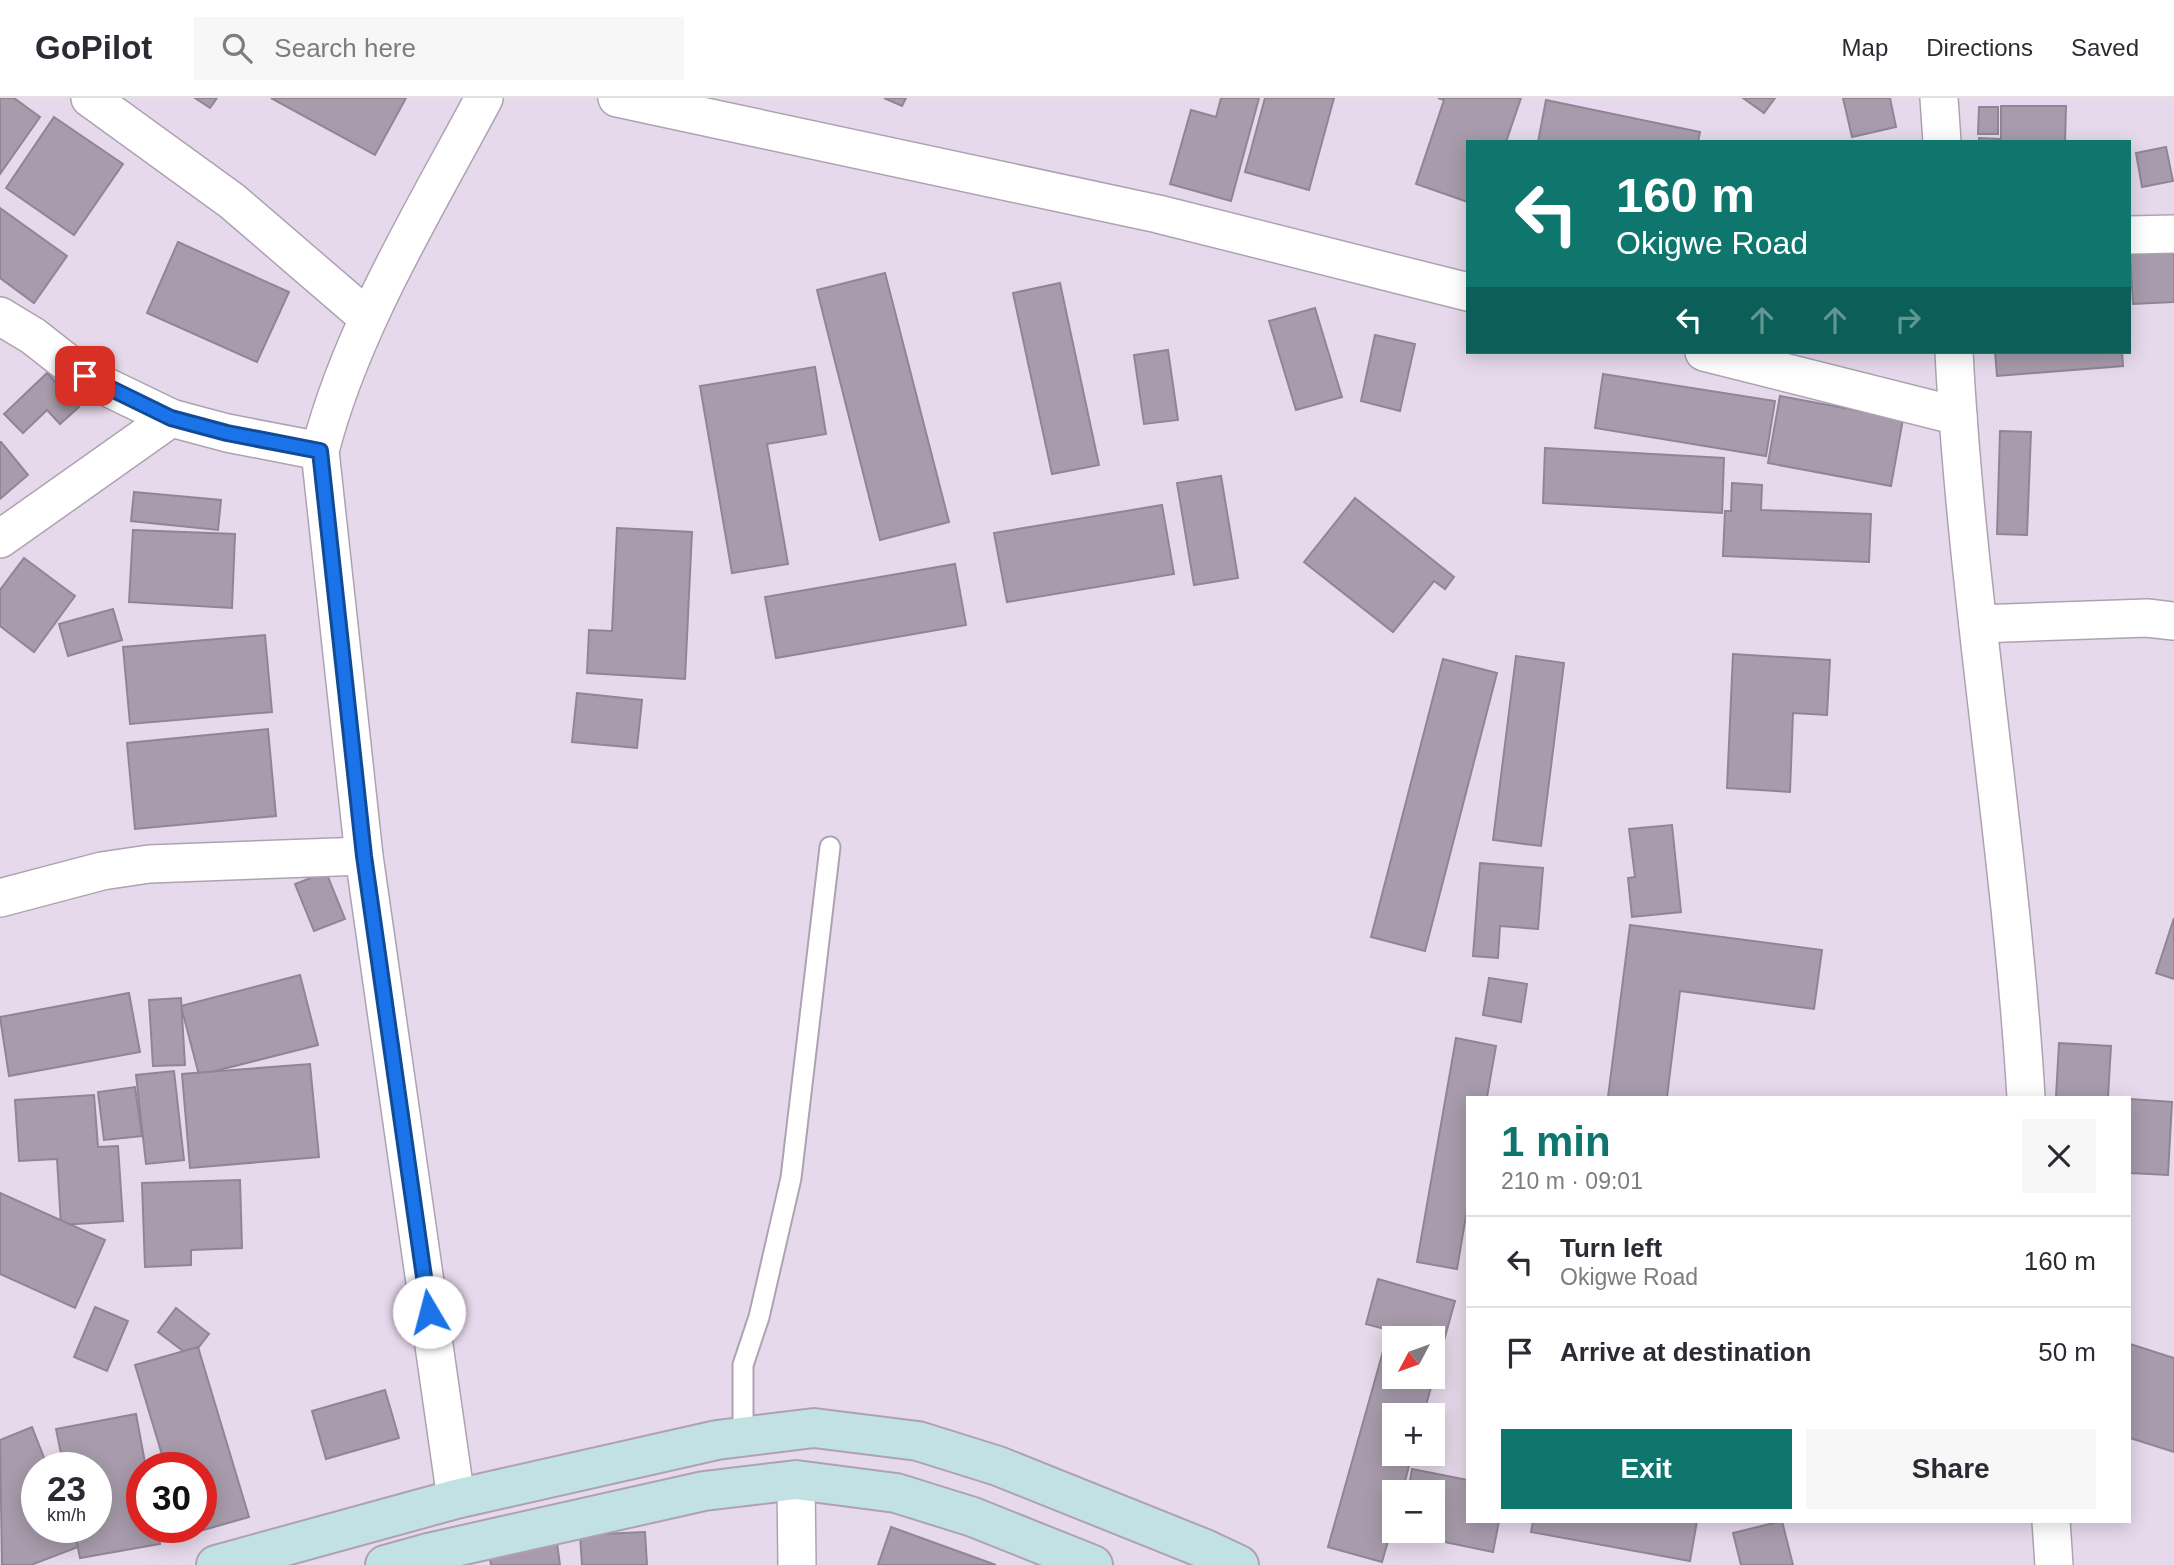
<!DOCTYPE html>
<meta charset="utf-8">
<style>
body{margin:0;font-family:Helvetica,sans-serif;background:#f7f7f7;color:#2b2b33;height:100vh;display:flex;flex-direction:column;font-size:26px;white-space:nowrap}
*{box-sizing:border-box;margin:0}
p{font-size:23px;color:#7c7c81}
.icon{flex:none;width:38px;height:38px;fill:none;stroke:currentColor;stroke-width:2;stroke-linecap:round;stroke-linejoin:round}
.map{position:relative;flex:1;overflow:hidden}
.sheet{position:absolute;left:1466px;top:998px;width:665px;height:427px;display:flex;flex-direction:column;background:#fff;border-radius:0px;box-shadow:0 4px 18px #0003}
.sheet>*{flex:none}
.guide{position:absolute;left:1466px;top:42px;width:665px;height:214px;border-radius:0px;box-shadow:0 4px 18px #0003;background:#0f766e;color:#fff;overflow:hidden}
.needle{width:46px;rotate:229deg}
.controls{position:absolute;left:1382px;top:1228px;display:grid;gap:14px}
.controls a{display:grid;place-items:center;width:63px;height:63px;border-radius:0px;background:#fff;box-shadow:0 4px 18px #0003;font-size:35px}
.speed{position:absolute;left:21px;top:1354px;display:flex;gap:14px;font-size:35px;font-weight:700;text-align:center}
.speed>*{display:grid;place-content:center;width:91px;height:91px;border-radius:50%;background:#fff;box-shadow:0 4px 18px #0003;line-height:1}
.speed small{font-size:18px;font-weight:400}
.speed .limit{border:10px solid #d22;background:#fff;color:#111}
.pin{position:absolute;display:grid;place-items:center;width:60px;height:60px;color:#fff;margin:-30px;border-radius:14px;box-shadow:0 4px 10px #0006}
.me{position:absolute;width:77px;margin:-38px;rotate:352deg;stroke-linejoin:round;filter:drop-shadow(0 0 5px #0008)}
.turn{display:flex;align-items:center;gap:24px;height:147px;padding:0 35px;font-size:32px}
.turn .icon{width:91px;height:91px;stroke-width:2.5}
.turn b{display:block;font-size:49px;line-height:60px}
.lanes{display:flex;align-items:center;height:66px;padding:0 35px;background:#0003;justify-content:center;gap:35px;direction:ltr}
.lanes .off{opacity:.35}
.round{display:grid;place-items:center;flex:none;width:74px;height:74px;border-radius:0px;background:#f7f7f7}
.head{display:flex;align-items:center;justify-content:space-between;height:119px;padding:0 35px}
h1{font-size:42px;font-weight:700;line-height:52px;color:#0f766e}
.action{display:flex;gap:14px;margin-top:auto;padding:14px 35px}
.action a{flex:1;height:80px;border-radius:0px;background:#0f766e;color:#fff;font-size:28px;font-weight:700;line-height:80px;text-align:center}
.action a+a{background:#f7f7f7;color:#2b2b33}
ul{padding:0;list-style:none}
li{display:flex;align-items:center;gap:21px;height:91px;padding:0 35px;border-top:2px solid #e1e1e2}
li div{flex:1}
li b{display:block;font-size:26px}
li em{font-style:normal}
header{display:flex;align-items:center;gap:42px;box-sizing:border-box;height:98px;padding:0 35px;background:#fff;border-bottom:2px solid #e1e1e2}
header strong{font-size:33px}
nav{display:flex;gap:38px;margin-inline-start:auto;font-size:24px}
.search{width:490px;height:63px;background:#f7f7f7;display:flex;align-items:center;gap:18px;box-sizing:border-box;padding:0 24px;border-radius:0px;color:#7c7c81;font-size:26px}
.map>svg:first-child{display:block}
.building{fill:#a89cac;stroke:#918595;stroke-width:2;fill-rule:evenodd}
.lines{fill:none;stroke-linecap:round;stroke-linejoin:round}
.lane-casing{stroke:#aea2b2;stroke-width:23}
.street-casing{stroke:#aea2b2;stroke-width:40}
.secondary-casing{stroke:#aea2b2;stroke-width:42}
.lane{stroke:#fff;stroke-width:19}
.street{stroke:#fff;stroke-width:37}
.secondary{stroke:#c2e1e3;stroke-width:38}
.route-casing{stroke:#114b97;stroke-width:18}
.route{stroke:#1a73e8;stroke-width:12}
</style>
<header>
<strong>GoPilot</strong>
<div class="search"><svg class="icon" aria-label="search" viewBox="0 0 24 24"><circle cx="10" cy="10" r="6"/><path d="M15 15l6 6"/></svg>Search here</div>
<nav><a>Map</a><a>Directions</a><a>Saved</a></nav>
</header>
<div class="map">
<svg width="2174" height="1467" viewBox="0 0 2174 1467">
<rect width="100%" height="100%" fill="#e6d9eb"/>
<g class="building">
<polygon points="0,0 14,0 40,19 0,76"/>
<polygon points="195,0 217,0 210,10"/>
<polygon points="271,0 406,0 375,57"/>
<polygon points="884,0 906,0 902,8"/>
<polygon points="1221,0 1259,0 1231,103 1170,86 1191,12 1216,19"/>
<polygon points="1265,0 1334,0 1309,92 1245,74"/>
<polygon points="1438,0 1521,0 1506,44 1468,44 1468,104 1416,86 1444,2"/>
<polygon points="1743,0 1775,0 1764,15"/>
<polygon points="1843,0 1890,0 1896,29 1852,39"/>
<polygon points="1546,2 1700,34 1698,44 1538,44"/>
<polygon points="2001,8 2066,8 2065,44 1979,44 1979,40 2001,41"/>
<polygon points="1979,9 1998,9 1998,36 1978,36"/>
<polygon points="54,19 123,66 74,137 6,90"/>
<polygon points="2166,49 2173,83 2142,89 2136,55"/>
<polygon points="0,110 67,158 34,205 0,180"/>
<polygon points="2174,140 2174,204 2133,206 2130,155"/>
<polygon points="178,144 289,194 257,264 147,215"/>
<polygon points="885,175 949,424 880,442 817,192"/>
<polygon points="1060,185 1099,367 1052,376 1013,195"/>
<polygon points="1315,210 1342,299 1296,312 1269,223"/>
<polygon points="1375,237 1415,246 1400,313 1361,303"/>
<polygon points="1168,252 1178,322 1144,326 1134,257"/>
<polygon points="1995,254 2122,254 2123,268 1997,278"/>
<polygon points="815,269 826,336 767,346 788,466 732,475 700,288"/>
<polygon points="47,275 79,309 60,326 47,312 23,335 4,316"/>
<polygon points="1603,276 1775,303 1766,358 1595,330"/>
<polygon points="1780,298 1903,321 1891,388 1768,365"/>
<polygon points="2000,333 2031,334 2027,437 1997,436"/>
<polygon points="1,344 28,377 0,401 0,344"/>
<polygon points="1545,350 1724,360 1722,415 1543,405"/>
<polygon points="1221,378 1238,480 1194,487 1177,385"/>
<polygon points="1732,385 1762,387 1761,412 1871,416 1869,464 1723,458 1725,413 1731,413"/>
<polygon points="134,394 221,402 218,432 131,423"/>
<polygon points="1355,400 1454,479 1445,491 1434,483 1393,534 1304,464"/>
<polygon points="1162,407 1174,476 1007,504 994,435"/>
<polygon points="617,430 692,434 685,581 587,575 589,532 612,533"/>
<polygon points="133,432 235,436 232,510 129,504"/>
<polygon points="24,460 75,498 34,554 0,528 0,492"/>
<polygon points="955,466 966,527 776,560 765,499"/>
<polygon points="113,511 122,542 68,558 59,526"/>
<polygon points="265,537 272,614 130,626 123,549"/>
<polygon points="1733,556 1830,562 1827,617 1793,615 1790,694 1727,690"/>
<polygon points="1516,558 1564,565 1541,748 1493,742"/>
<polygon points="1443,561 1497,575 1425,853 1371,839"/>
<polygon points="577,595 642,602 637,650 572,644"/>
<polygon points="268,631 276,718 135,731 127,645"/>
<polygon points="1672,727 1681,814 1632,819 1628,780 1635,779 1629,731"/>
<polygon points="1480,765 1543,770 1538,831 1500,828 1498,860 1473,858"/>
<polygon points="326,774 345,821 314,833 295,786"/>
<polygon points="2174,820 2174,881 2156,875"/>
<polygon points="1630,827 1822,852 1814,911 1680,893 1667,999 1608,999"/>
<polygon points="300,877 318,947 199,977 181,908"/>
<polygon points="1489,880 1527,886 1521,924 1483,917"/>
<polygon points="129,895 140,954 9,978 0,919"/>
<polygon points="181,900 185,967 153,968 149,902"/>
<polygon points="1456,940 1496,948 1487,999 1468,999 1468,1106 1457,1171 1417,1164"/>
<polygon points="2059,945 2111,948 2108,999 2056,999"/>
<polygon points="310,966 319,1059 190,1070 182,976"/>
<polygon points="174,973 184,1062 146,1066 136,977"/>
<polygon points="135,989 142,1038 104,1042 98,994"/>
<polygon points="94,997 98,1049 118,1048 123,1123 61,1127 57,1061 19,1063 15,1002"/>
<polygon points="2130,1001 2172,1004 2168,1077 2130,1075"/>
<polygon points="240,1082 242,1150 191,1152 191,1167 145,1169 142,1085"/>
<polygon points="0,1095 105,1142 75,1210 0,1176"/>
<path d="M 1378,1181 L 1455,1203 L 1423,1318 L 1395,1318 L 1395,1356 L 1412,1356 L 1402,1395 L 1395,1395 L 1395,1419 L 1382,1464 L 1328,1449 L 1389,1232 L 1366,1226 ZM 1395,1241 L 1433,1241 L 1433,1279 L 1395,1279 Z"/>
<polygon points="95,1209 128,1223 107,1273 74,1259"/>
<polygon points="176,1210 209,1236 191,1259 158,1234"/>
<polygon points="2130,1246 2174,1260 2174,1354 2130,1340"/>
<polygon points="198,1249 249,1419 186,1437 184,1430 201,1430 201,1370 166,1370 135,1267"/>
<polygon points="385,1292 399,1340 326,1361 312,1313"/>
<polygon points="136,1316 146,1370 142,1370 142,1430 157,1430 160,1446 80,1460 74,1430 96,1430 96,1370 64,1370 56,1331"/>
<polygon points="32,1329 48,1370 37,1370 37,1430 71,1430 78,1449 31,1467 2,1467 0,1342"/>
<polygon points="1412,1371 1468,1382 1468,1423 1499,1423 1493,1454 1401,1435 1401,1433 1433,1433 1433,1395 1408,1395"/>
<polygon points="1533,1423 1697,1423 1690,1463 1531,1434"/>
<polygon points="1782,1423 1793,1467 1741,1467 1733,1435"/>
<polygon points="891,1429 996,1467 878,1467"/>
<polygon points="555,1430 560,1467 491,1467 487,1439"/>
<polygon points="645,1434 647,1467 582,1467 580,1437"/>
</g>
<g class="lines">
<defs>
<polyline id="lane" points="743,1338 743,1267 759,1219 791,1080 830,749"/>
<g id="street">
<polyline points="90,0 232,103 368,220"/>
<polyline points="617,0 1158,116 1468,194"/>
<polyline points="1939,0 1942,44"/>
<polyline points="2130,137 2174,136"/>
<polyline points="0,218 33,238 84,278 171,320 227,335 320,353"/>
<polyline points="1704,254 1958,318"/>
<path d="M 1954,254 C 1967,503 2011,750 2026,999"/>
<polyline points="0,441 171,320"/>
<polyline points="1978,526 2147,520 2174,523"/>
<polyline points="0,800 102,773 149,766 364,758"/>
<polyline points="796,1382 797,1467"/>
<path d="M 456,1401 L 364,758 L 320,353 C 351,231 425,111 484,0"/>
<polyline points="2051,1423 2054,1467"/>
</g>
<g id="secondary">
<polyline points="216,1467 456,1401 717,1342 814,1330 918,1343 998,1368 1205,1451 1239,1467"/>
<polyline points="385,1467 428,1455 704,1393 796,1382 896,1395 973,1419 1093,1467"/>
</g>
</defs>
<use href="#lane" class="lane-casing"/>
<use href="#street" class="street-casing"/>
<use href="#secondary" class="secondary-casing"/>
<use href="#lane" class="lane"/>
<use href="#street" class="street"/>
<use href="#secondary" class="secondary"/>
</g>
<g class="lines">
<defs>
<polyline id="route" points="85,278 171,320 227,335 320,353 364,758 429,1214"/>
</defs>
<use href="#route" class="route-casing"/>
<use href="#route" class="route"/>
</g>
</svg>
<div class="controls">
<a><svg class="needle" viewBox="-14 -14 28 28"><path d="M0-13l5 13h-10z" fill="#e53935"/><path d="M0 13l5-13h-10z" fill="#7c7c81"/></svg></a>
<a>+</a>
<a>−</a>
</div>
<div class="speed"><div>23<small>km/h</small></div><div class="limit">30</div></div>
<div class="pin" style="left:85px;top:278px;background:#d93025"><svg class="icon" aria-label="arrive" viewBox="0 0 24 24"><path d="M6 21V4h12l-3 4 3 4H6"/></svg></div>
<svg class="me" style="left:429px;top:1214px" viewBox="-20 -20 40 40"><circle r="19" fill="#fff"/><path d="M0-13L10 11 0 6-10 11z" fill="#1a73e8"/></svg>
<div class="guide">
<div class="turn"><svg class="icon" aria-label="left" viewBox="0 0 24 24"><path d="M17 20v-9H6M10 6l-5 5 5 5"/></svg><div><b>160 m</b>Okigwe Road</div></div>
<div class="lanes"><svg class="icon" aria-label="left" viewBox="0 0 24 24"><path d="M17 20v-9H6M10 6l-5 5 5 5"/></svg><svg class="icon off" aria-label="ahead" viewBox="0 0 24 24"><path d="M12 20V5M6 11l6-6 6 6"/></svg><svg class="icon off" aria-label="ahead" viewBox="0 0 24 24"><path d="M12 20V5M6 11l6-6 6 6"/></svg><svg class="icon off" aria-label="right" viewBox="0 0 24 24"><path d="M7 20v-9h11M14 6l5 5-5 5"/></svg></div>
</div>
<section class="sheet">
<div class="head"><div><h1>1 min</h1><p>210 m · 09:01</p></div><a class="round"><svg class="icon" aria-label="close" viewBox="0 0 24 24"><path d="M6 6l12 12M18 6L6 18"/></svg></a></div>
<ul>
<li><svg class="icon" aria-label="left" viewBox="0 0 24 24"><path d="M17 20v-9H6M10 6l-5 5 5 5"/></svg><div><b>Turn left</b><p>Okigwe Road</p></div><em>160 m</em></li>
<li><svg class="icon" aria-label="arrive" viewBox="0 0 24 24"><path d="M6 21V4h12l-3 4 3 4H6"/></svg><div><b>Arrive at destination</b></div><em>50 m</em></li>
</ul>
<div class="action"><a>Exit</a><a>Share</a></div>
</section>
</div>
